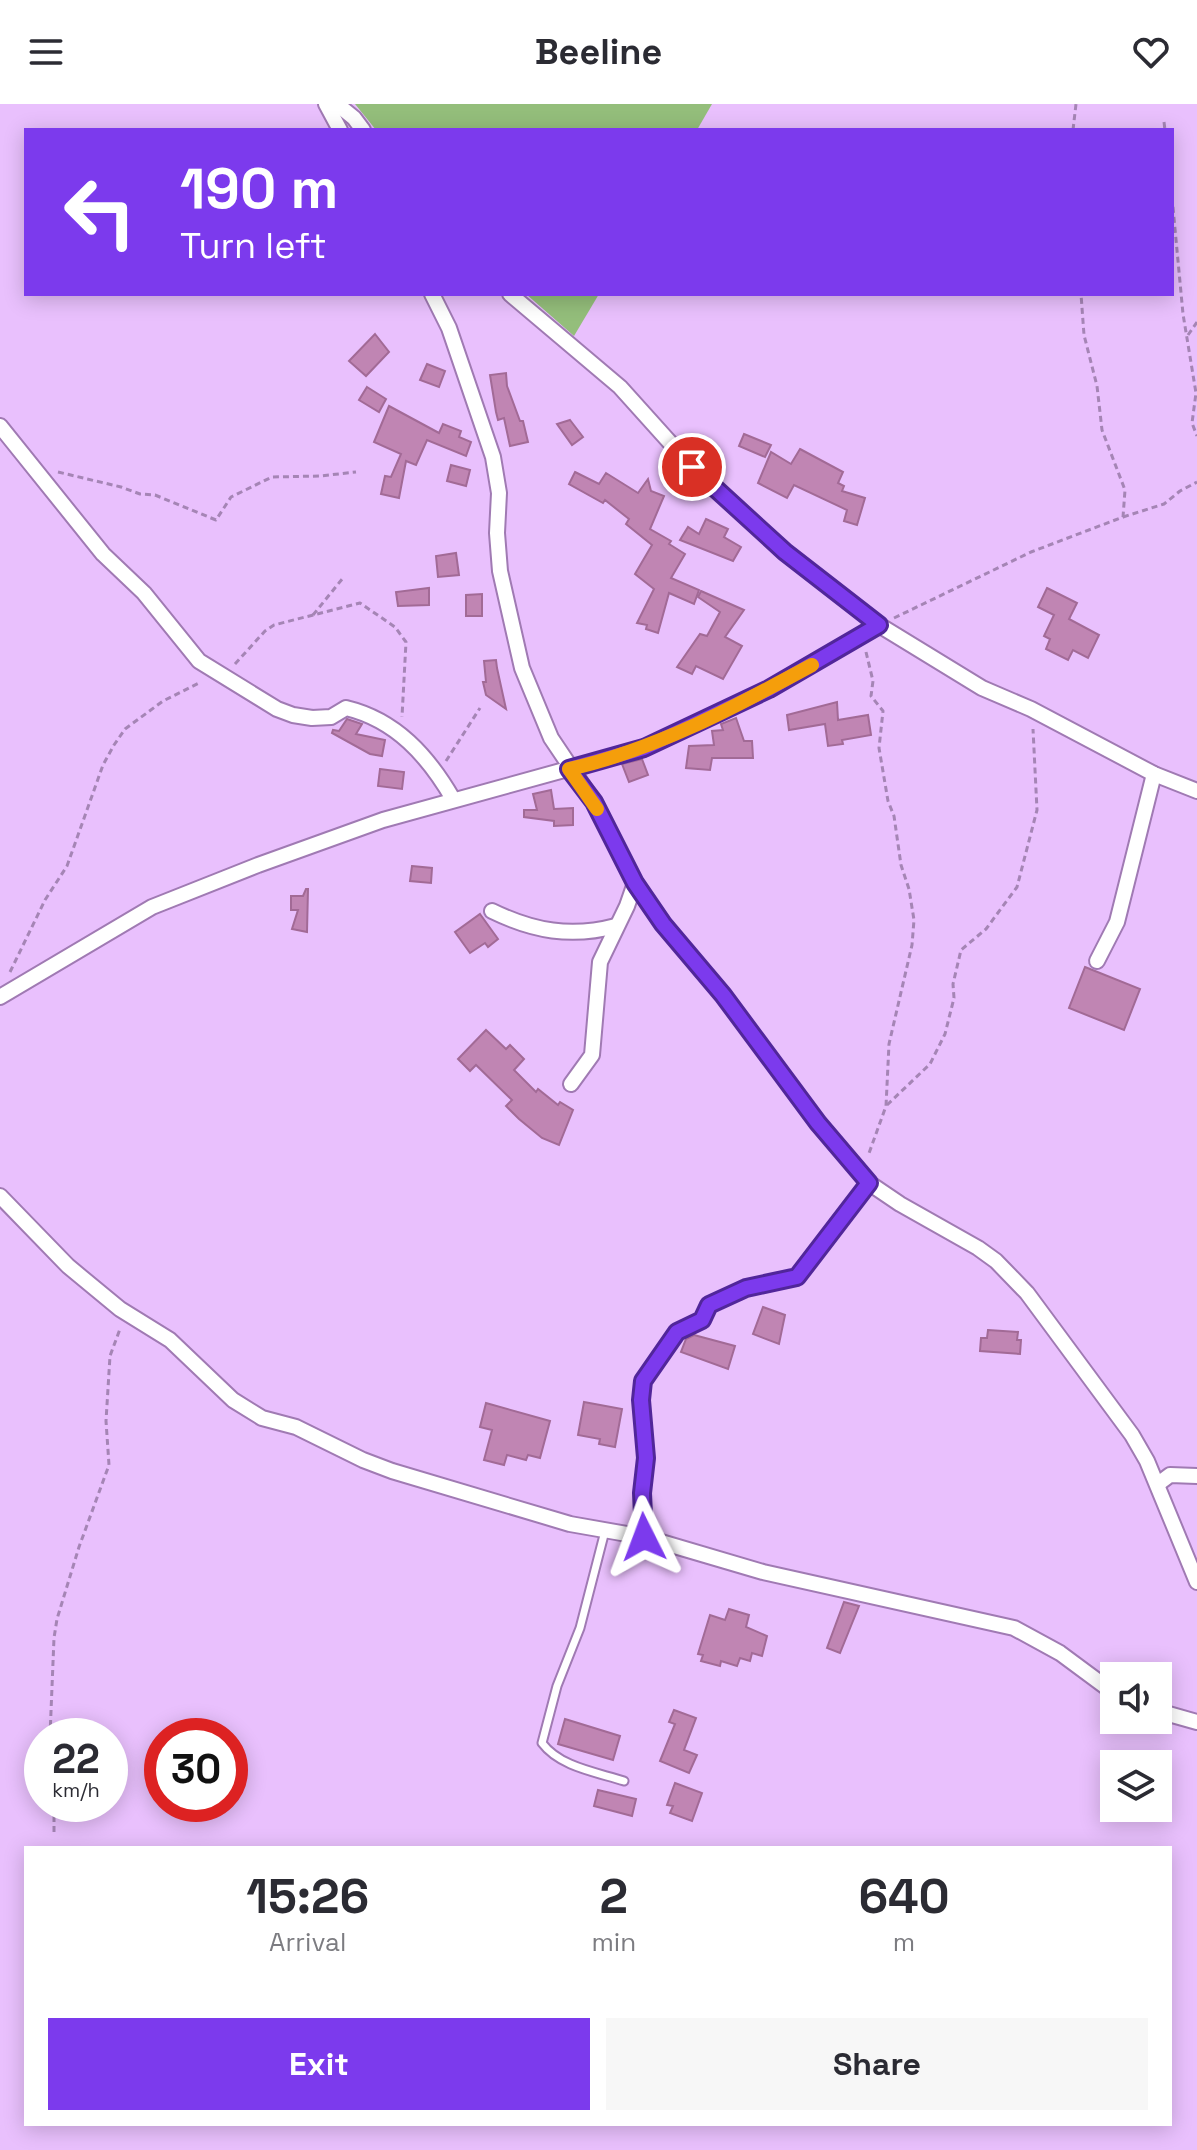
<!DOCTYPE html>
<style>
body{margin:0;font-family:"Space Grotesk",sans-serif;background:#f7f7f7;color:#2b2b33;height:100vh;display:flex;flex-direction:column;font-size:30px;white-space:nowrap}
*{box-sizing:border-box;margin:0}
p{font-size:26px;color:#7c7c81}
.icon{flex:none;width:44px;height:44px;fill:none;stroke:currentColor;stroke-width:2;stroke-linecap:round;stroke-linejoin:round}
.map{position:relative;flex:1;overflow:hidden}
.panel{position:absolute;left:24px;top:1742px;width:1148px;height:280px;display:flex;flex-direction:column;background:#fff;border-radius:0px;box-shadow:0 4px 20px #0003}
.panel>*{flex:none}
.top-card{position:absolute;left:24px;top:24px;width:1150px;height:168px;border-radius:0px;box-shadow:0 4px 20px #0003;background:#7c3aed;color:#fff;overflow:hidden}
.fabs{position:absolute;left:1100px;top:1558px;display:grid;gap:16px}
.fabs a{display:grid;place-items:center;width:72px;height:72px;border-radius:0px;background:#fff;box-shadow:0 4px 20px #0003;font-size:40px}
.speed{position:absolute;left:24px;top:1614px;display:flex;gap:16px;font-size:40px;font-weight:700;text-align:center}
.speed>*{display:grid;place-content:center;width:104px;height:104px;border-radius:50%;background:#fff;box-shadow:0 4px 20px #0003;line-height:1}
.speed small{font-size:20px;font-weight:400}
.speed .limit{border:12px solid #d22;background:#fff;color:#111}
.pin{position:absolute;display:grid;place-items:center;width:68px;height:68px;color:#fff;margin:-34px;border:4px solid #fff;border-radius:50%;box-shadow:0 2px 8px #0007}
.me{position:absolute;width:88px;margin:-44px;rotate:357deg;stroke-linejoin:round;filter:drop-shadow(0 0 6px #0008)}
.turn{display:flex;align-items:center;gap:28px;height:168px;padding:0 24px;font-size:36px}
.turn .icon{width:104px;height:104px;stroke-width:2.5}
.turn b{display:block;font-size:56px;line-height:68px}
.eta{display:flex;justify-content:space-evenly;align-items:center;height:136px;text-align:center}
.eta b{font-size:48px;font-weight:700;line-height:56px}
.button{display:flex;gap:16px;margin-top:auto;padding:16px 24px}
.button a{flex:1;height:92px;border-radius:0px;background:#7c3aed;color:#fff;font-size:32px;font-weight:700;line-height:92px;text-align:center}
.button a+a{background:#f7f7f7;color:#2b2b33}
header{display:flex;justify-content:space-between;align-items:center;height:104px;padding:0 24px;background:#fff;font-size:36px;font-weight:700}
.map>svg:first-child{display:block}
.green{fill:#94be7b}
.building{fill:#c085b3;stroke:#a26a96;stroke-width:2}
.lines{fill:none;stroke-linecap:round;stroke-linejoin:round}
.lane-casing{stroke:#a07ab3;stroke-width:11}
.street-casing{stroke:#a07ab3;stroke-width:18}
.path{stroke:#a585b5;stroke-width:3;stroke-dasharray:6 4;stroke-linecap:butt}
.lane{stroke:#fff;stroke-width:7}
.street{stroke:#fff;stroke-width:14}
.route-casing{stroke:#51269a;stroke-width:20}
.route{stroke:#7c3aed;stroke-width:14}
.slow{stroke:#f59e0b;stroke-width:14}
</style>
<header><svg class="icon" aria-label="menu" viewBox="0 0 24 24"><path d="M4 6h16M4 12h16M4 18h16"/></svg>Beeline<svg class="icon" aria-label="heart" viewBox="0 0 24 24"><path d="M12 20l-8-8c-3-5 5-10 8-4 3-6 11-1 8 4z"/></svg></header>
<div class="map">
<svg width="1197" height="2046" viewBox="0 0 1197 2046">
<rect width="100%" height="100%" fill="#e9c0fd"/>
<g class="green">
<polygon points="355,0 712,0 697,26 376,26"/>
<polygon points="526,190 599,190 574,232"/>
</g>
<g class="building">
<polygon points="375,230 389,248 366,272 349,257"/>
<polygon points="427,260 445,267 439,283 420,276"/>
<polygon points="506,269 507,282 520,317 523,317 528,338 510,342 504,314 498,316 496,308 490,271"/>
<polygon points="367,283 386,295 379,308 359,296"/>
<polygon points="389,302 439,329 443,320 461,327 459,333 471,338 466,352 427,336 416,361 406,357 399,394 381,390 385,372 391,373 401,350 374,338"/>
<polygon points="570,316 583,333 572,341 557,320"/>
<polygon points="744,330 771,341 765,353 739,342"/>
<polygon points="800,345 843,368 838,379 844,382 842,387 865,394 857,421 844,417 847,406 794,381 787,394 758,379 771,348 791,360"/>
<polygon points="451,361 470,366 466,382 447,377"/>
<polygon points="575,368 599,380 606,369 638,389 648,375 651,387 664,392 650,425 671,437 669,440 685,450 671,474 699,486 694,500 669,489 658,529 646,525 647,521 637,519 654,485 635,470 652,441 626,420 629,415 605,396 603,399 569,380"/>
<polygon points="706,415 728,425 724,433 741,443 733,457 680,436 688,423 699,430"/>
<polygon points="456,449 459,471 438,473 436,452"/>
<polygon points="429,484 429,501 398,502 396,488"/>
<polygon points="1047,484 1077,499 1069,515 1099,531 1088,554 1073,546 1068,556 1046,545 1050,535 1044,532 1054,511 1038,503"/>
<polygon points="701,487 744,506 725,533 742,542 723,575 696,562 692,570 677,563 700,530 707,532 720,508 698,493"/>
<polygon points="482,490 482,512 466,512 466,491"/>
<polygon points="496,556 497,564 506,605 486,591 483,578 486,578 484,557"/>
<polygon points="837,598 838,616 868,611 871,631 842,636 843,640 828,642 825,620 789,626 787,611"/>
<polygon points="736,614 744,637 752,637 753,654 712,654 710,666 686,664 689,642 714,641 712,627 723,626 721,620"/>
<polygon points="347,615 362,620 356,630 385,636 382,652 370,650 332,629 333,626 339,627"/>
<polygon points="642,655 648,671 629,678 622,660"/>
<polygon points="380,665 404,668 402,685 378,682"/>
<polygon points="551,686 554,705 573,704 573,721 554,722 554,717 524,713 524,706 537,706 533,690"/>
<polygon points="412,762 432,764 431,779 410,777"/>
<polygon points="306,785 308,785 307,828 292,825 298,806 291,806 291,792 303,792"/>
<polygon points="480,810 498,835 488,843 485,839 470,849 455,828"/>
<polygon points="1085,863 1140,885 1124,926 1069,904"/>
<polygon points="486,926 506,945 510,941 524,955 514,966 536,988 538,985 558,1001 560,998 573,1006 559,1041 542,1034 519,1015 506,1002 512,996 476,961 470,967 458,955"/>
<polygon points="763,1203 785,1211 779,1240 753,1230"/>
<polygon points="988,1226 1018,1228 1017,1236 1021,1236 1020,1250 980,1247 981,1234 987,1234"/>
<polygon points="694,1231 735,1242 728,1265 681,1248 686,1235"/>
<polygon points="584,1298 622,1305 615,1343 599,1340 600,1335 578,1331"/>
<polygon points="486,1299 550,1317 540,1354 528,1351 526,1356 507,1351 504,1361 484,1356 492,1326 480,1323"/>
<polygon points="844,1498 859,1502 840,1549 827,1544"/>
<polygon points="729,1505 749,1511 746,1523 767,1532 762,1552 752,1549 750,1557 740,1554 737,1562 721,1557 720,1562 701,1557 703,1551 698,1550 710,1511 725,1516"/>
<polygon points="674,1606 696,1614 684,1646 697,1651 689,1669 660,1657 675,1620 669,1618"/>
<polygon points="565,1615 620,1632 613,1656 558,1640"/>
<polygon points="675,1679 702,1689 692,1717 670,1709 673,1702 667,1701"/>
<polygon points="598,1686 636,1695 632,1712 594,1702"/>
</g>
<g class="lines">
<defs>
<path id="lane" d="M 605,1427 L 580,1524 L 557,1582 L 542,1639 C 560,1663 596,1668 624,1677"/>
<g id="street">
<polyline points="326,0 340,26"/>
<polyline points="337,0 354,14 363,26"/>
<polyline points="432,190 449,224 493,353 499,389 497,429 500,467 522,564 551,634 594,698 635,779 663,820 723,891 818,1019 869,1079 900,1100 978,1144 996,1157 1027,1189 1132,1331 1147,1357 1197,1478"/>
<polyline points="510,190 620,283 692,363 785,448 879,521 982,584 1031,605 1154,670 1197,687"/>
<path d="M 0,322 L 103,450 L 144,489 L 199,557 L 277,605 L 293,611 L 312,614 L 331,613 L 346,604 C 396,616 428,652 453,695"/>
<path d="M 492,807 C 533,827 571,834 616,822"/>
<polyline points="1097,857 1117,818 1154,670"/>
<polyline points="0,893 152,803 258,761 383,716 644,644 769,585 879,521"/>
<polyline points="571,980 592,951 600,858 627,802 635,779"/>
<polyline points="0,1092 68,1162 120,1205 170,1236 233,1296 262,1314 296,1323 363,1356 392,1367 570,1420 644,1433 763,1468 1014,1524 1060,1549 1114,1589"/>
<polyline points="1158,1380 1170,1371 1197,1372"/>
<polyline points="644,1433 642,1389 646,1354 641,1296 643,1277 677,1228 702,1216 709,1201 746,1184 797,1173 869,1079"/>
<polyline points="1158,1607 1197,1618"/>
</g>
</defs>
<use href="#lane" class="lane-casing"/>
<use href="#street" class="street-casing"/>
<g class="path">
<polyline points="1164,18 1165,26"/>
<polyline points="1073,26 1076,0"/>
<polyline points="1172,93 1183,210 1196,289 1192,319 1197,332"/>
<polyline points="1188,231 1197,218"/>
<polyline points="58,368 121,383 140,390 155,391 216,416 231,393 272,373 320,372 356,368"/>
<polyline points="1123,413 1164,400 1180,387 1197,378"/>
<polyline points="313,511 343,474"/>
<polyline points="894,514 1031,448 1123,413 1125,386 1102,326 1097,282 1084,231 1081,190"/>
<polyline points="866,548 873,577 871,592 883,607 879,644 888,697 894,712 901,761 909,785 914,816 912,841 889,940 886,1002 868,1052"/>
<polyline points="235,560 265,527 274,521 360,499 395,523 406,538 402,613"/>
<polyline points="446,657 480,604"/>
<polyline points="10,868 45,796 67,762 103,661 114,641 125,625 163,597 201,578"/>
<polyline points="887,1001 930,960 945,930 954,894 953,880 961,846 986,825 1017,783 1037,706 1033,625"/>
<polyline points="50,1632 54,1534 57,1515 79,1443 109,1361 106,1317 110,1252 120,1225"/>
<polyline points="54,1728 54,1700"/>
</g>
<use href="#lane" class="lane"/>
<use href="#street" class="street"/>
</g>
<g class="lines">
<defs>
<polyline id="route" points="644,1433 642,1389 646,1354 641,1296 643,1277 677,1228 702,1216 709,1201 746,1184 797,1173 869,1079 818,1019 723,891 663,820 635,779 594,698 569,665 644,644 769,585 879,521 785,448 692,363"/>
</defs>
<use href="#route" class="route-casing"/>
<use href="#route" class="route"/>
<path class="slow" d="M 597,705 L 569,665 C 655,646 735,603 812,561"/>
</g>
</svg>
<div class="fabs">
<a><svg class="icon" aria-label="sound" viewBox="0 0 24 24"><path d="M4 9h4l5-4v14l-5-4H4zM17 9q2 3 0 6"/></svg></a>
<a><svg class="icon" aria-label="layers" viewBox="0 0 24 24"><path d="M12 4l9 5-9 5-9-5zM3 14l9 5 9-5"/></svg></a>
</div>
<div class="speed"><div>22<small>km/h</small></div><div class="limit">30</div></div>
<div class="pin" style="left:692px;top:363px;background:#d93025"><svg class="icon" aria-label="arrive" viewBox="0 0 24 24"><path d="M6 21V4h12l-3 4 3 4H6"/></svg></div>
<svg class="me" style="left:644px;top:1433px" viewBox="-20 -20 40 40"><path d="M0-17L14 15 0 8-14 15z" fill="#7c3aed" stroke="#fff" stroke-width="4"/></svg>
<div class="top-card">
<div class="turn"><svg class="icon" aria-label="left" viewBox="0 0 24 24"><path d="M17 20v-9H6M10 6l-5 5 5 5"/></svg><div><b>190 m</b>Turn left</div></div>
</div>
<section class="panel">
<div class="eta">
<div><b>15:26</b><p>Arrival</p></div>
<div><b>2</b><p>min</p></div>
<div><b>640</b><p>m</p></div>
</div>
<div class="button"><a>Exit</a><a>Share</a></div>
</section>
</div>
